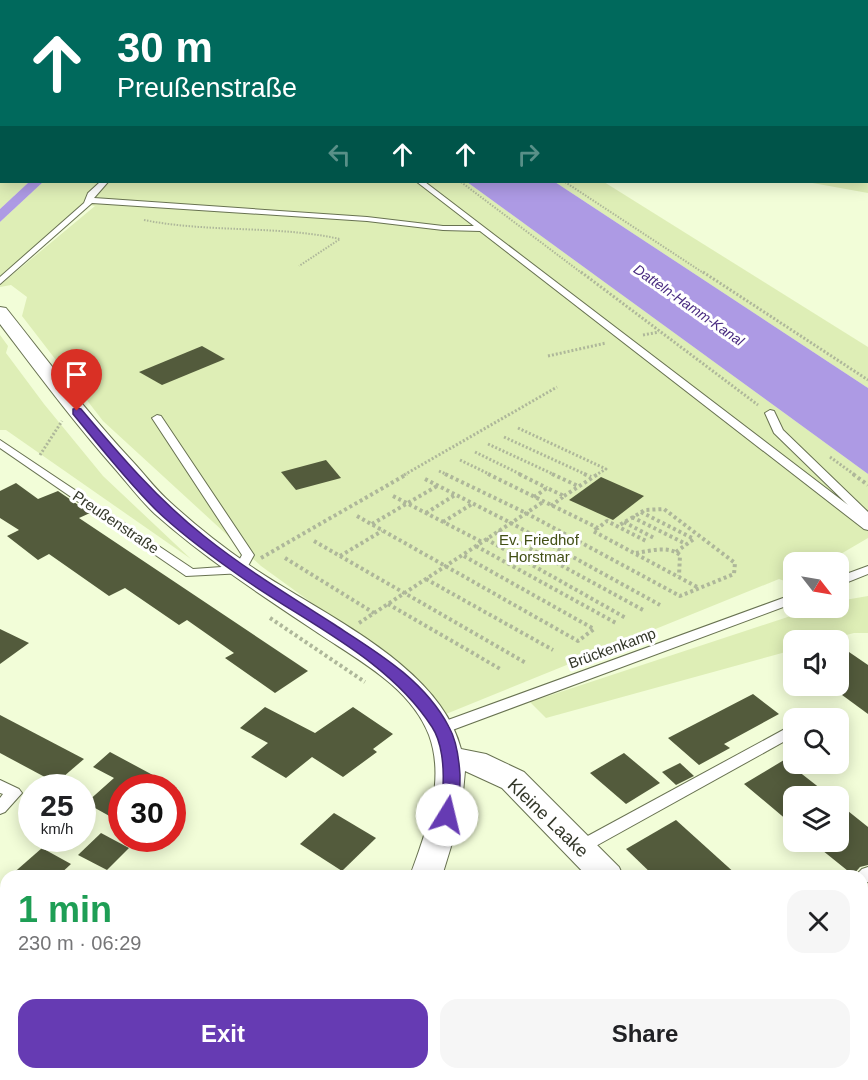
<!DOCTYPE html>
<meta charset="utf-8">
<style>
body{margin:0;font-family:Helvetica,sans-serif;background:#f6f6f6;color:#202124;height:100vh;display:flex;flex-direction:column;font-size:22px;white-space:nowrap}
*{box-sizing:border-box;margin:0}
p{font-size:20px;color:#757577}
.icon{flex:none;width:33px;height:33px;fill:none;stroke:currentColor;stroke-width:2;stroke-linecap:round;stroke-linejoin:round}
.map{position:relative;flex:1;overflow:hidden}
.sheet{position:absolute;left:0px;top:870px;width:868px;height:210px;display:flex;flex-direction:column;background:#fff;border-radius:18px 18px 0 0;box-shadow:0 3px 15px #0003}
.sheet>*{flex:none}
.banner{position:absolute;left:0px;top:0px;width:868px;height:183px;box-shadow:0 3px 15px #0003;background:#00695c;color:#fff;overflow:hidden}
.needle{width:39px;rotate:121deg}
.fabs{position:absolute;left:783px;top:552px;display:grid;gap:12px}
.fabs a{display:grid;place-items:center;width:66px;height:66px;border-radius:12px;background:#fff;box-shadow:0 3px 15px #0003;font-size:30px}
.speed{position:absolute;left:18px;top:774px;display:flex;gap:12px;font-size:30px;font-weight:700;text-align:center}
.speed>*{display:grid;place-content:center;width:78px;height:78px;border-radius:50%;background:#fff;box-shadow:0 3px 15px #0003;line-height:1}
.speed small{font-size:15px;font-weight:400}
.speed .limit{border:9px solid #d22;background:#fff;color:#111}
.pin{position:absolute;display:grid;place-items:center;width:51px;height:51px;color:#fff;margin:-62px -26px;border-radius:50% 50% 50% 0;rotate:-45deg;box-shadow:0 0 6px #0007}
.pin .icon{rotate:45deg}
.me{position:absolute;width:66px;margin:-33px;rotate:9deg;stroke-linejoin:round;filter:drop-shadow(0 0 4px #0008)}
.turn{display:flex;align-items:center;gap:21px;height:126px;padding:0 18px;font-size:27px}
.turn .icon{width:78px;height:78px;stroke-width:2.5}
.turn b{display:block;font-size:42px;line-height:51px}
.lanes{display:flex;align-items:center;height:57px;padding:0 18px;background:#0003;justify-content:center;gap:30px;direction:ltr}
.lanes .off{opacity:.35}
.round{display:grid;place-items:center;flex:none;width:63px;height:63px;border-radius:18px;background:#f6f6f6}
.head{display:flex;align-items:center;justify-content:space-between;height:102px;padding:0 18px}
h1{font-size:36px;font-weight:800;line-height:45px;color:#1e9e55}
.cta{display:flex;gap:12px;margin-top:auto;padding:12px 18px}
.cta a{flex:1;height:69px;border-radius:18px;background:#663bb3;color:#fff;font-size:24px;font-weight:800;line-height:69px;text-align:center}
.cta a+a{background:#f6f6f6;color:#202124}
.map>svg:first-child{display:block}
.green{fill:#deeeb6}
.water{fill:#ad9ae4}
.lines{fill:none;stroke-linecap:round;stroke-linejoin:round}
.river{fill:#ad9ae4;fill-rule:evenodd}
.building{fill:#535b3c}
.lane-casing{stroke:#687251;stroke-width:2}
.street-casing{stroke:#687251;stroke-width:2}
.path-far3{stroke:#aeb79a;stroke-width:1.5;stroke-dasharray:1.5 1.5;stroke-linecap:butt}
.path-far2{stroke:#aeb79a;stroke-width:2;stroke-dasharray:1.5 1.5;stroke-linecap:butt}
.path-far1{stroke:#aeb79a;stroke-width:3;stroke-dasharray:2 2;stroke-linecap:butt}
.path{stroke:#aeb79a;stroke-width:4;stroke-dasharray:3 3;stroke-linecap:butt}
.lane{fill:#fff;fill-rule:evenodd}
.street{fill:#fff;fill-rule:evenodd}
.path-bridge{stroke:#aeb79a;stroke-width:1.5;stroke-dasharray:1.5 1.5;stroke-linecap:butt}
.route{fill:#663bb3;stroke:#422674;stroke-width:1.5}
.labels{text-anchor:middle;dominant-baseline:central;stroke-width:6;stroke-linejoin:round;paint-order:stroke}
.far-water-label{font-size:14px;font-style:italic;fill:#492b80;stroke:#fff}
.street-label{font-size:15px;fill:#333729;stroke:#fff}
.park-label{font-size:15px;fill:#435016;stroke:#fff}
.near-street-label{font-size:18px;fill:#333729;stroke:#fff}
</style>
<div class="map">
<svg width="868" height="1080" viewBox="0 0 868 1080">
<rect width="100%" height="100%" fill="#f2fdd8"/>
<g class="green">
<polygon points="0,0 217,0 219,1 2,2 2,182 29,182 0,209"/>
<polygon points="322,0 576,0 324,2"/>
<polygon points="867,141 868,193 807,182 867,182"/>
<polygon points="43,182 467,182 868,474 868,538 827,562 794,562 793,584 779,579 446,714 410,674 261,566 103,421 22,316 27,297 11,285 0,287 0,285 95,206 83,204 0,277 0,222"/>
<polygon points="555,182 604,182 868,347 868,388"/>
<polygon points="0,335 8,346 6,353 44,404 103,476 191,559 6,430 0,430"/>
<polygon points="868,596 868,633 854,633 827,640 794,640 793,650 546,718 530,702 815,608 838,608 839,601"/>
</g>
<g class="water">
<polygon points="29,182 43,182 0,222 0,209"/>
<polygon points="467,182 555,182 868,388 868,474"/>
</g>
<g class="lines">
<polygon class="river" points="671,0 690,0 669,2"/>
</g>
<g class="building">
<polygon points="202,346 225,359 162,385 139,372"/>
<polygon points="326,460 341,478 296,490 281,472"/>
<polygon points="601,477 644,496 613,520 569,500"/>
<polygon points="16,483 38,499 58,491 90,513 79,518 308,671 275,693 225,658 234,653 187,620 179,625 125,588 109,596 49,554 38,560 7,536 19,530 0,518 0,491"/>
<polygon points="0,629 29,643 0,664"/>
<polygon points="849,652 868,665 868,714 838,692 838,657"/>
<polygon points="753,694 779,714 724,744 730,748 699,765 668,738"/>
<polygon points="265,707 315,733 353,707 393,734 373,749 377,752 343,777 312,757 286,778 251,757 268,743 240,728"/>
<polygon points="0,715 84,759 56,783 0,753"/>
<polygon points="110,752 177,788 122,788 122,823 86,803 114,778 93,767"/>
<polygon points="624,753 660,783 626,804 590,773"/>
<polygon points="784,760 830,796 794,796 794,826 744,784"/>
<polygon points="680,763 694,776 676,785 662,772"/>
<polygon points="838,803 868,827 868,865 860,867 853,875 812,842 838,842"/>
<polygon points="334,813 376,838 342,871 300,844"/>
<polygon points="676,820 738,876 654,876 626,849"/>
<polygon points="101,833 129,848 107,870 78,855"/>
<polygon points="42,848 71,864 58,876 10,876"/>
</g>
<g class="lines">
<defs>
<g id="lane">
<polygon points="100,182 108,182 94,198 367,217 443,226 474,226 417,182 425,182 848,505 774,433 765,413 770,410 774,411 783,430 868,512 868,530 864,529 480,231 443,230 367,221 92,203 0,284 0,277 84,203 88,193"/>
<polygon points="157,415 161,416 254,555 244,573 186,576 0,448 0,440 193,569 236,566 242,555 152,418"/>
<polygon points="868,566 868,574 838,586 838,577"/>
<polygon points="794,594 794,603 447,732 437,732 435,728 437,724"/>
<polygon points="816,711 821,712 823,716 822,718 805,718 807,714"/>
<polygon points="794,724 794,736 585,852 579,854 573,852 571,848 573,844"/>
<polygon points="0,780 19,789 22,793 5,812 0,814 0,798 3,794 0,793"/>
<polygon points="868,867 868,882 862,884 862,876 855,876 862,869"/>
<polygon points="0,899 6,901 6,915 0,913"/>
<polygon points="265,1074 289,1074 291,1080 267,1080"/>
</g>
<g id="street">
<path d="M 0,307 L 6,308 C 48,361 88,414 134,463 C 146,476 157,491 171,503 C 195,525 223,547 249,565 C 317,612 440,664 461,749 L 486,754 L 524,772 L 619,867 L 623,876 L 587,876 L 502,788 L 465,771 L 461,814 L 442,876 L 410,876 C 426,832 446,781 429,735 C 411,688 360,661 321,635 C 264,597 207,560 155,514 C 141,501 129,485 116,470 C 75,424 38,374 0,324 Z"/>
<polygon points="330,1074 368,1074 365,1080 327,1080"/>
<polygon points="782,1074 822,1074 825,1080 785,1080"/>
</g>
</defs>
<use href="#lane" class="lane-casing"/>
<use href="#street" class="street-casing"/>
<g class="path-far3">
<polyline points="159,0 170,2"/>
<polyline points="213,0 216,2"/>
<polyline points="286,0 288,2"/>
<polyline points="345,0 351,2"/>
<polyline points="112,2 118,0"/>
<polyline points="400,2 406,0"/>
<polyline points="445,2 450,0"/>
<polyline points="487,2 493,0"/>
</g>
<g class="path-far2">
<polyline points="0,135 2,133"/>
<polyline points="461,182 583,274"/>
<polyline points="565,182 705,274"/>
<path d="M 144,220 C 209,233 276,225 340,239 L 299,266"/>
</g>
<g class="path-far1">
<polyline points="581,272 758,405"/>
<polyline points="703,272 868,380"/>
<polyline points="643,335 659,332"/>
<polyline points="548,356 606,343"/>
<polyline points="518,428 606,469 596,475"/>
<polyline points="504,437 587,475"/>
<polyline points="488,444 555,475"/>
<polyline points="475,452 522,475"/>
<polyline points="40,455 62,421"/>
<polyline points="830,457 855,475"/>
<polyline points="460,460 491,475"/>
<polyline points="439,471 448,475"/>
<polyline points="404,475 557,387"/>
</g>
<g class="path">
<polyline points="445,474 526,513 680,596 734,574 735,563 664,509 645,510 618,526"/>
<polyline points="488,474 598,528 607,521 648,542"/>
<polyline points="519,474 547,488"/>
<polyline points="552,474 578,486"/>
<polyline points="584,474 591,477"/>
<polyline points="853,474 868,485"/>
<polyline points="425,479 511,523 660,605"/>
<polyline points="393,496 482,542"/>
<polyline points="564,496 598,474"/>
<polyline points="534,497 547,488 564,496 551,506"/>
<polyline points="641,512 694,539"/>
<polyline points="426,513 455,495"/>
<polyline points="357,516 578,641 594,629 462,555"/>
<polyline points="632,517 686,544"/>
<polyline points="443,522 472,504"/>
<polyline points="624,522 654,538"/>
<polyline points="372,524 437,486"/>
<polyline points="597,528 593,531 699,588"/>
<polyline points="498,531 645,611"/>
<polyline points="486,539 626,618"/>
<polyline points="314,541 526,663"/>
<polyline points="476,546 616,623"/>
<polyline points="676,552 694,539"/>
<path d="M 636,553 C 651,551 667,545 680,555 L 679,576"/>
<polyline points="340,556 382,531"/>
<polyline points="261,558 407,474"/>
<polyline points="285,558 374,613"/>
<polyline points="426,579 553,650"/>
<polyline points="388,604 502,670"/>
<polyline points="270,618 365,682"/>
<polyline points="359,623 543,502"/>
</g>
<use href="#lane" class="lane"/>
<use href="#street" class="street"/>
<polyline class="path-bridge" points="209,1 220,0"/>
</g>
<path class="route" d="M 77,408 L 81,409 C 119,454 157,499 204,536 C 244,568 288,595 332,623 C 375,651 424,679 449,727 C 457,741 459,759 460,775 C 460,789 460,808 453,820 L 447,822 L 440,820 C 435,810 442,796 443,785 C 444,767 442,742 432,727 C 386,656 301,621 234,572 C 207,553 180,533 156,510 C 126,480 100,447 73,414 L 73,409 Z"/>
<g class="labels">
<g class="far-water-label">
<text transform="translate(689 305) rotate(35)">Datteln-Hamm-Kanal</text>
</g>
<g class="street-label">
<text transform="translate(116 522) rotate(34)">Preußenstraße</text>
<text transform="translate(612 648) rotate(-20)">Brückenkamp</text>
</g>
<g class="park-label">
<text x="539" y="539">Ev. Friedhof<tspan x="539" dy="17">Horstmar</tspan></text>
</g>
<g class="near-street-label">
<text transform="translate(548 818) rotate(44)">Kleine Laake</text>
</g>
</g>
</svg>
<div class="fabs">
<a><svg class="needle" viewBox="-14 -14 28 28"><path d="M0-13l5 13h-10z" fill="#e53935"/><path d="M0 13l5-13h-10z" fill="#757577"/></svg></a>
<a><svg class="icon" aria-label="sound" viewBox="0 0 24 24"><path d="M4 9h4l5-4v14l-5-4H4zM17 9q2 3 0 6"/></svg></a>
<a><svg class="icon" aria-label="search" viewBox="0 0 24 24"><circle cx="10" cy="10" r="6"/><path d="M15 15l6 6"/></svg></a>
<a><svg class="icon" aria-label="layers" viewBox="0 0 24 24"><path d="M12 4l9 5-9 5-9-5zM3 14l9 5 9-5"/></svg></a>
</div>
<div class="speed"><div>25<small>km/h</small></div><div class="limit">30</div></div>
<div class="pin" style="left:77px;top:411px;background:#d93025"><svg class="icon" aria-label="arrive" viewBox="0 0 24 24"><path d="M6 21V4h12l-3 4 3 4H6"/></svg></div>
<svg class="me" style="left:447px;top:815px" viewBox="-20 -20 40 40"><circle r="19" fill="#fff"/><path d="M0-13L10 11 0 6-10 11z" fill="#663bb3"/></svg>
<div class="banner">
<div class="turn"><svg class="icon" aria-label="ahead" viewBox="0 0 24 24"><path d="M12 20V5M6 11l6-6 6 6"/></svg><div><b>30 m</b>Preußenstraße</div></div>
<div class="lanes"><svg class="icon off" aria-label="left" viewBox="0 0 24 24"><path d="M17 20v-9H6M10 6l-5 5 5 5"/></svg><svg class="icon" aria-label="ahead" viewBox="0 0 24 24"><path d="M12 20V5M6 11l6-6 6 6"/></svg><svg class="icon" aria-label="ahead" viewBox="0 0 24 24"><path d="M12 20V5M6 11l6-6 6 6"/></svg><svg class="icon off" aria-label="right" viewBox="0 0 24 24"><path d="M7 20v-9h11M14 6l5 5-5 5"/></svg></div>
</div>
<section class="sheet">
<div class="head"><div><h1>1 min</h1><p>230 m · 06:29</p></div><a class="round"><svg class="icon" aria-label="close" viewBox="0 0 24 24"><path d="M6 6l12 12M18 6L6 18"/></svg></a></div>
<div class="cta"><a>Exit</a><a>Share</a></div>
</section>
</div>
